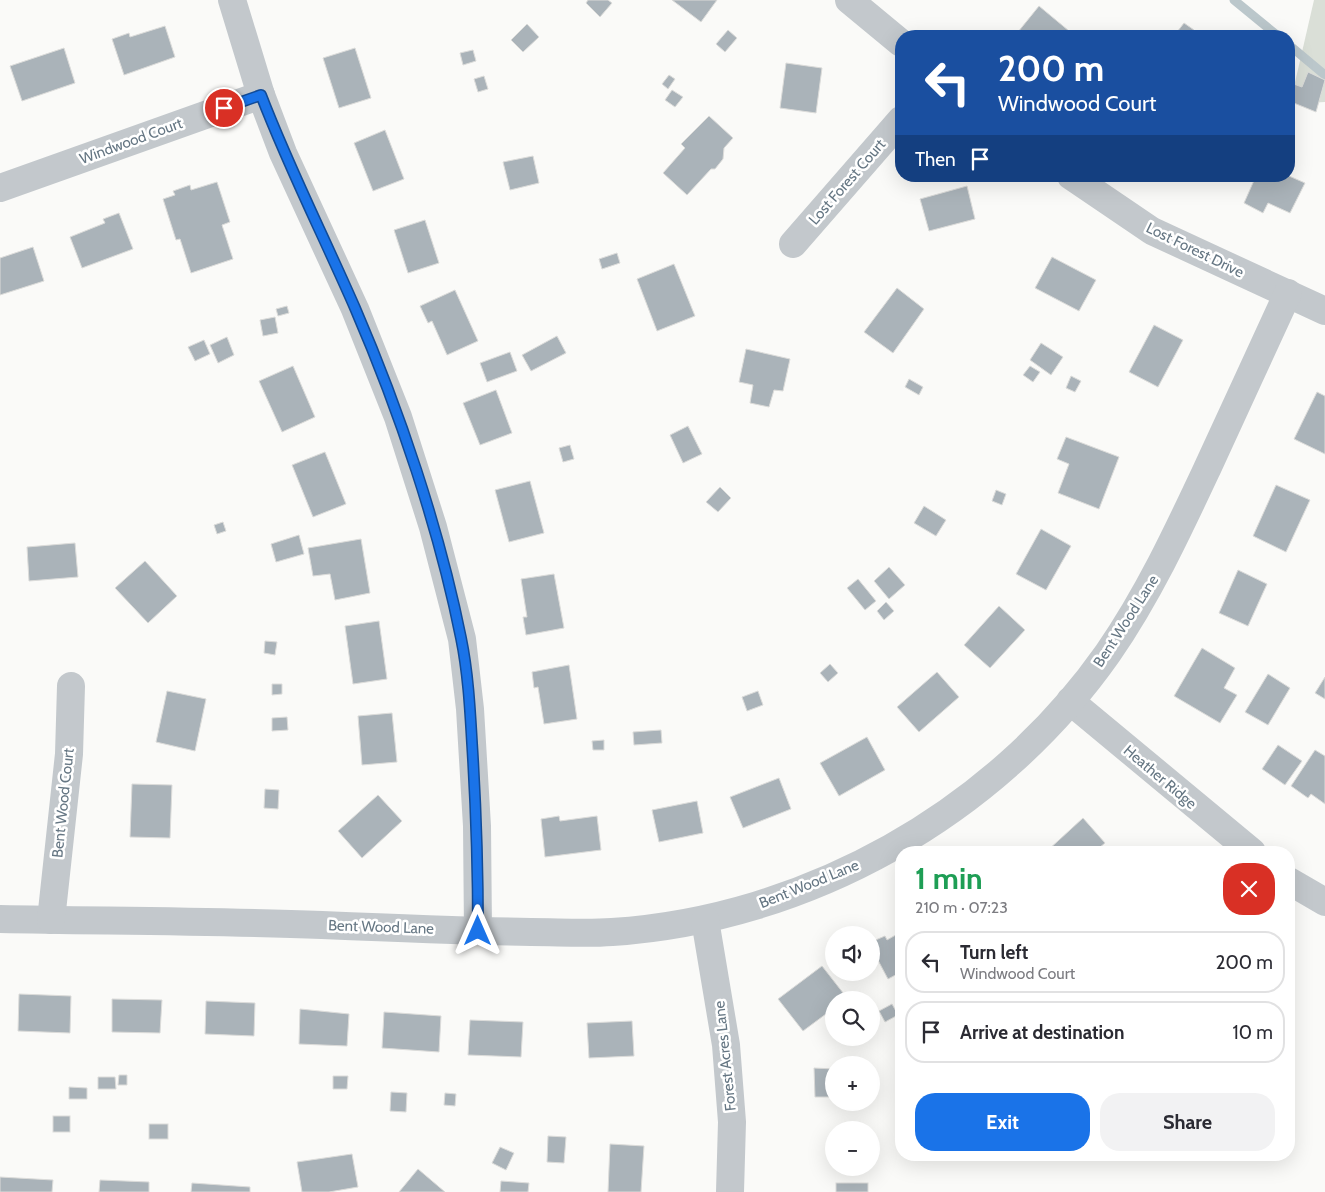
<!DOCTYPE html>
<meta charset="utf-8">
<style>
body{margin:0;font-family:Cabin,sans-serif;background:#f2f2f3;color:#2b2b33;height:100vh;display:flex;flex-direction:column;font-size:19px;white-space:nowrap}
*{box-sizing:border-box;margin:0}
p{font-size:16px;color:#7c7c81}
.icon{flex:none;width:28px;height:28px;fill:none;stroke:currentColor;stroke-width:2;stroke-linecap:round;stroke-linejoin:round}
.map{position:relative;flex:1;overflow:hidden}
.drawer{position:absolute;left:895px;top:846px;width:400px;height:315px;display:flex;flex-direction:column;background:#fff;border-radius:20px;box-shadow:0 5px 20px #0002}
.drawer>*{flex:none}
.banner{position:absolute;left:895px;top:30px;width:400px;height:152px;border-radius:20px;box-shadow:0 5px 20px #0002;background:#1a4fa0;color:#fff;overflow:hidden}
.controls{position:absolute;left:825px;top:926px;display:grid;gap:10px}
.controls a{display:grid;place-items:center;width:55px;height:55px;border-radius:50%;background:#fff;box-shadow:0 5px 20px #0002;font-size:25px}
.pin{position:absolute;display:grid;place-items:center;width:42px;height:42px;color:#fff;margin:-21px;border:2px solid #fff;border-radius:50%;box-shadow:0 1px 5px #0007}
.me{position:absolute;width:55px;margin:-28px;rotate:0deg;stroke-linejoin:round;filter:drop-shadow(0 0 4px #0008)}
.turn{display:flex;align-items:center;gap:18px;height:105px;padding:0 20px;font-size:22px}
.turn .icon{width:65px;height:65px;stroke-width:2.5}
.turn b{display:block;font-size:35px;line-height:42px}
.then{display:flex;align-items:center;height:48px;padding:0 20px;background:#0003;gap:10px;font-size:19px}
.round{display:grid;place-items:center;flex:none;width:52px;height:52px;border-radius:20px;background:#f2f2f3}
.overview{display:flex;align-items:center;justify-content:space-between;height:85px;padding:0 20px}
h1{font-size:30px;font-weight:700;line-height:38px;color:#1e9e55}
.action{display:flex;gap:10px;margin-top:auto;padding:10px 20px}
.action a{flex:1;height:58px;border-radius:20px;background:#1a73e8;color:#fff;font-size:20px;font-weight:700;line-height:58px;text-align:center}
.action a+a{background:#f2f2f3;color:#2b2b33}
ul{padding:0;list-style:none}
li{display:flex;align-items:center;gap:15px;height:62px;margin:0 10px 8px;padding:0 10px;border:2px solid #e1e1e2;border-radius:20px}
li div{flex:1}
li b{display:block;font-size:19px}
li em{font-style:normal}
.map>svg:first-child{display:block}
.green{fill:#dadfd7}
.lines{fill:none;stroke-linecap:round;stroke-linejoin:round}
.stream{stroke:#bbc7cb;stroke-width:9}
.building{fill:#aab3b9;stroke:#dcdcda}
.minor{stroke:#c3c8cc;stroke-width:28}
.route-casing{stroke:#114b97;stroke-width:12}
.route{stroke:#1a73e8;stroke-width:9}
.labels{text-anchor:middle;dominant-baseline:central;stroke-width:5;stroke-linejoin:round;paint-order:stroke}
.street-label{font-size:15px;fill:#657683;stroke:#fff}
</style>
<div class="map">
<svg width="1325" height="1192" viewBox="0 0 1325 1192">
<rect width="100%" height="100%" fill="#fafaf8"/>
<polygon class="green" points="1314,0 1325,0 1325,102 1290,104"/>
<g class="lines">
<g class="stream">
<polyline points="1234,0 1278,36"/>
<polyline points="1289,45 1325,75"/>
</g>
</g>
<g class="building">
<polygon points="588,0 608,0 612,3 600,17 586,3"/>
<polygon points="672,0 717,0 701,22"/>
<polygon points="1039,6 1075,36 1023,36 1018,32"/>
<polygon points="1184,23 1194,30 1189,36 1174,36"/>
<polygon points="527,24 539,37 523,52 511,40"/>
<polygon points="165,26 175,57 124,75 112,39 129,33 130,37"/>
<polygon points="728,30 737,38 725,52 716,44"/>
<polygon points="64,48 75,83 22,101 10,66"/>
<polygon points="355,48 371,98 339,108 323,58"/>
<polygon points="473,50 476,61 463,65 460,53"/>
<polygon points="786,63 822,68 816,113 780,108"/>
<polygon points="1308,72 1325,80 1316,112 1289,101 1291,83 1302,87"/>
<polygon points="669,75 675,79 668,89 662,84"/>
<polygon points="484,76 488,89 478,92 474,79"/>
<polygon points="672,90 683,97 675,107 665,100"/>
<polygon points="709,116 733,138 724,148 723,159 715,169 711,169 687,195 663,173 685,148 681,144"/>
<polygon points="385,130 404,179 373,191 354,143"/>
<polygon points="533,156 539,183 510,190 503,162"/>
<polygon points="1256,176 1289,176 1305,183 1290,213 1268,203 1263,213 1244,203"/>
<polygon points="217,182 230,222 222,225 233,259 191,273 180,239 176,240 163,199 175,195 173,191 190,185 191,190"/>
<polygon points="967,186 975,219 929,231 920,199"/>
<polygon points="119,213 133,249 82,268 70,237 105,223 103,219"/>
<polygon points="425,220 439,263 408,273 394,230"/>
<polygon points="33,247 44,281 0,295 0,258"/>
<polygon points="617,253 620,263 602,269 599,259"/>
<polygon points="1052,257 1096,280 1079,311 1035,288"/>
<polygon points="674,264 695,316 657,331 637,279"/>
<polygon points="897,288 924,309 893,353 864,332"/>
<polygon points="455,290 478,341 447,355 432,321 428,323 420,306"/>
<polygon points="287,306 289,313 278,316 276,309"/>
<polygon points="275,317 278,333 263,336 260,320"/>
<polygon points="1154,325 1183,340 1158,387 1129,372"/>
<polygon points="557,336 566,353 531,371 522,355"/>
<polygon points="227,337 234,355 218,363 210,345"/>
<polygon points="204,340 210,354 195,361 188,347"/>
<polygon points="1041,343 1063,357 1051,375 1030,360"/>
<polygon points="746,349 790,359 783,391 774,390 769,407 750,403 753,385 739,382"/>
<polygon points="510,352 517,371 487,382 480,363"/>
<polygon points="293,366 315,417 282,432 259,381"/>
<polygon points="1030,366 1040,372 1033,382 1023,375"/>
<polygon points="1071,376 1081,381 1075,392 1066,388"/>
<polygon points="909,379 923,387 919,395 905,387"/>
<polygon points="496,390 512,433 480,445 463,403"/>
<polygon points="1317,392 1325,396 1325,454 1294,439"/>
<polygon points="688,426 702,454 683,463 670,435"/>
<polygon points="1066,437 1119,457 1099,509 1058,493 1069,464 1057,459"/>
<polygon points="570,445 574,459 563,462 559,448"/>
<polygon points="325,452 346,504 313,517 292,465"/>
<polygon points="530,481 544,533 509,542 495,490"/>
<polygon points="1276,485 1310,500 1286,552 1253,536"/>
<polygon points="720,487 731,498 718,512 706,502"/>
<polygon points="996,490 1006,494 1002,505 992,501"/>
<polygon points="924,506 946,520 936,536 914,523"/>
<polygon points="223,522 226,531 217,534 214,525"/>
<polygon points="1041,529 1071,546 1046,590 1016,574"/>
<polygon points="299,535 304,554 276,562 271,544"/>
<polygon points="361,539 370,593 335,600 330,574 313,576 308,548"/>
<polygon points="75,543 78,577 29,581 27,547"/>
<polygon points="145,561 177,596 148,623 115,588"/>
<polygon points="889,567 905,585 889,599 874,581"/>
<polygon points="1238,570 1267,584 1248,626 1219,613"/>
<polygon points="554,574 564,628 526,635 523,617 527,617 521,579"/>
<polygon points="858,579 876,601 865,610 847,588"/>
<polygon points="886,602 894,611 884,620 877,611"/>
<polygon points="999,606 1025,630 990,668 964,645"/>
<polygon points="379,621 387,679 353,684 345,626"/>
<polygon points="265,641 277,642 275,655 264,653"/>
<polygon points="1202,648 1235,668 1224,688 1237,695 1220,723 1174,696"/>
<polygon points="830,664 838,673 828,682 820,673"/>
<polygon points="569,665 577,719 544,724 538,687 534,688 532,672"/>
<polygon points="937,672 959,697 919,732 897,707"/>
<polygon points="1268,674 1290,688 1268,725 1245,712"/>
<polygon points="1325,677 1325,699 1315,693"/>
<polygon points="272,684 282,684 282,694 272,695"/>
<polygon points="167,691 206,699 195,751 156,742"/>
<polygon points="758,691 763,705 747,711 742,697"/>
<polygon points="392,713 397,762 362,765 358,716"/>
<polygon points="287,717 288,730 272,731 272,718"/>
<polygon points="661,730 662,743 634,745 633,732"/>
<polygon points="867,737 885,770 839,796 820,763"/>
<polygon points="604,740 604,750 593,750 592,741"/>
<polygon points="1278,745 1302,761 1285,785 1262,769"/>
<polygon points="1315,750 1325,756 1325,804 1311,794 1308,798 1291,786"/>
<polygon points="779,778 791,809 743,828 730,797"/>
<polygon points="132,784 172,785 170,838 130,837"/>
<polygon points="265,789 279,790 278,809 264,808"/>
<polygon points="378,795 402,821 362,858 338,831"/>
<polygon points="697,801 703,833 659,842 652,810"/>
<polygon points="559,816 560,821 597,816 601,850 545,857 541,819"/>
<polygon points="1083,818 1105,843 1094,852 1046,852"/>
<polygon points="901,932 901,972 888,979 871,947 871,942 885,936 887,940"/>
<polygon points="822,966 847,998 834,1000 834,1008 803,1031 778,999"/>
<polygon points="19,994 71,996 70,1033 18,1031"/>
<polygon points="112,999 162,1000 160,1033 112,1032"/>
<polygon points="206,1001 255,1003 254,1036 205,1034"/>
<polygon points="892,1004 898,1015 885,1022 879,1011"/>
<polygon points="300,1009 349,1014 347,1046 299,1044"/>
<polygon points="384,1012 441,1016 439,1052 382,1048"/>
<polygon points="470,1020 523,1022 521,1057 468,1055"/>
<polygon points="632,1021 634,1056 589,1058 587,1023"/>
<polygon points="814,1068 834,1069 834,1087 831,1087 831,1097 815,1097"/>
<polygon points="119,1075 127,1075 127,1085 118,1085"/>
<polygon points="333,1076 348,1076 347,1089 333,1089"/>
<polygon points="98,1077 115,1077 116,1089 98,1089"/>
<polygon points="69,1087 87,1088 87,1099 69,1099"/>
<polygon points="391,1092 407,1093 406,1112 390,1111"/>
<polygon points="445,1093 456,1094 455,1106 444,1105"/>
<rect x="53" y="1116" width="17" height="16"/>
<rect x="149" y="1124" width="19" height="15"/>
<polygon points="548,1136 566,1137 564,1163 547,1162"/>
<polygon points="610,1144 644,1146 641,1192 608,1192"/>
<polygon points="500,1147 514,1153 506,1170 492,1163"/>
<polygon points="352,1154 358,1187 329,1192 302,1192 297,1162"/>
<polygon points="418,1169 445,1192 399,1192"/>
<polygon points="0,1177 53,1180 52,1192 0,1192"/>
<polygon points="100,1180 149,1182 149,1192 99,1192"/>
<polygon points="501,1181 529,1183 528,1192 500,1192"/>
<polygon points="192,1183 250,1187 250,1192 191,1192"/>
<rect x="836" y="1183" width="32" height="9"/>
</g>
<g class="lines">
<g class="minor">
<polyline points="232,0 261,95 283,153 355,309 398,417 433,527 462,639 470,709 477,826 478,931"/>
<polyline points="849,0 901,43"/>
<polyline points="1071,176 1152,231 1325,311"/>
<polyline points="0,188 261,95"/>
<polyline points="793,244 901,120"/>
<polyline points="1070,701 1252,852"/>
<polyline points="1289,881 1325,902"/>
<path d="M 0,919 C 107,921 215,921 322,925 C 392,928 462,931 531,932 C 558,932 585,934 612,932 C 807,919 995,814 1108,653 C 1148,595 1177,533 1207,469 C 1234,410 1261,352 1288,293"/>
<polyline points="51,920 69,754 71,686"/>
<polyline points="705,920 726,1045 732,1122 730,1192"/>
</g>
</g>
<g class="lines">
<defs>
<path id="route" d="M 224,108 L 261,95 C 289,168 324,237 355,308 C 399,410 439,528 461,638 C 468,672 470,708 472,743 C 476,806 478,868 478,931"/>
</defs>
<use href="#route" class="route-casing"/>
<use href="#route" class="route"/>
</g>
<g class="labels">
<g class="street-label">
<text transform="translate(131 141) rotate(-20)">Windwood Court</text>
<text transform="translate(847 182) rotate(-49)">Lost Forest Court</text>
<text transform="translate(1195 250) rotate(26)">Lost Forest Drive</text>
<text transform="translate(1126 621) rotate(-57)">Bent Wood Lane</text>
<text transform="translate(1160 777) rotate(40)">Heather Ridge</text>
<text transform="translate(63 803) rotate(-84)">Bent Wood Court</text>
<text transform="translate(809 884) rotate(-22)">Bent Wood Lane</text>
<text transform="translate(381 927) rotate(2)">Bent Wood Lane</text>
<text transform="translate(725 1056) rotate(-96)">Forest Acres Lane</text>
</g>
</g>
</svg>
<div class="controls">
<a><svg class="icon" aria-label="sound" viewBox="0 0 24 24"><path d="M4 9h4l5-4v14l-5-4H4zM17 9q2 3 0 6"/></svg></a>
<a><svg class="icon" aria-label="search" viewBox="0 0 24 24"><circle cx="10" cy="10" r="6"/><path d="M15 15l6 6"/></svg></a>
<a>+</a>
<a>−</a>
</div>
<div class="pin" style="left:224px;top:108px;background:#d93025"><svg class="icon" aria-label="arrive" viewBox="0 0 24 24"><path d="M6 21V4h12l-3 4 3 4H6"/></svg></div>
<svg class="me" style="left:478px;top:931px" viewBox="-20 -20 40 40"><path d="M0-17L14 15 0 8-14 15z" fill="#1a73e8" stroke="#fff" stroke-width="4"/></svg>
<div class="banner">
<div class="turn"><svg class="icon" aria-label="left" viewBox="0 0 24 24"><path d="M17 20v-9H6M10 6l-5 5 5 5"/></svg><div><b>200 m</b>Windwood Court</div></div>
<div class="then">Then<svg class="icon" aria-label="arrive" viewBox="0 0 24 24"><path d="M6 21V4h12l-3 4 3 4H6"/></svg></div>
</div>
<section class="drawer">
<div class="overview"><div><h1>1 min</h1><p>210 m · 07:23</p></div><a class="round" style="background:#d93025;color:#fff"><svg class="icon" aria-label="close" viewBox="0 0 24 24"><path d="M6 6l12 12M18 6L6 18"/></svg></a></div>
<ul>
<li><svg class="icon" aria-label="left" viewBox="0 0 24 24"><path d="M17 20v-9H6M10 6l-5 5 5 5"/></svg><div><b>Turn left</b><p>Windwood Court</p></div><em>200 m</em></li>
<li><svg class="icon" aria-label="arrive" viewBox="0 0 24 24"><path d="M6 21V4h12l-3 4 3 4H6"/></svg><div><b>Arrive at destination</b></div><em>10 m</em></li>
</ul>
<div class="action"><a>Exit</a><a>Share</a></div>
</section>
</div>
